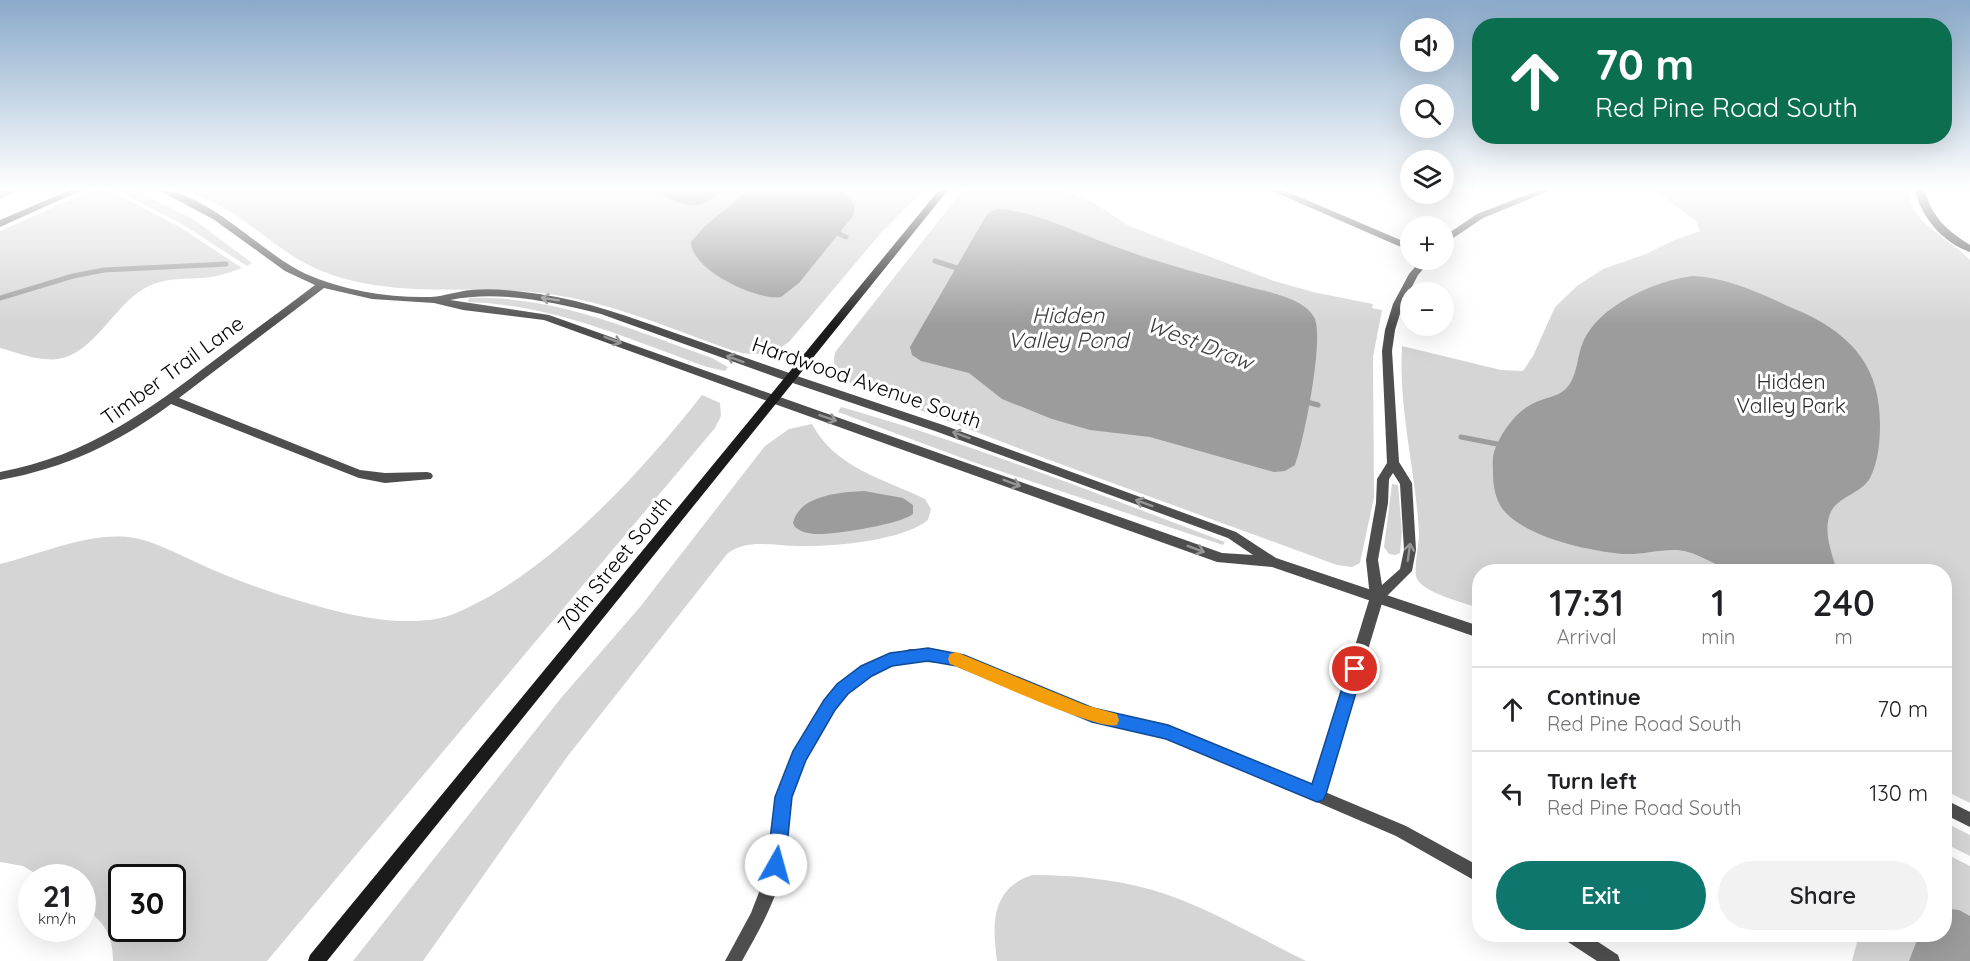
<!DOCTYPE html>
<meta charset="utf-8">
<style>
body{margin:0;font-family:Quicksand,sans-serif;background:#f2f2f2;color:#202124;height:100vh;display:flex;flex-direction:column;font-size:22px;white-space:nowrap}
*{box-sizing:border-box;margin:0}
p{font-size:20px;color:#757577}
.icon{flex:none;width:33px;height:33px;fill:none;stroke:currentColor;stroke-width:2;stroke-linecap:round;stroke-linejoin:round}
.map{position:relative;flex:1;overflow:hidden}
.drawer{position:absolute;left:1472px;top:564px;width:480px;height:378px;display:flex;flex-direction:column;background:#fff;border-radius:24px;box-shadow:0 6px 24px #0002}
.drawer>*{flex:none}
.hud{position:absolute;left:1472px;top:18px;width:480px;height:126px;border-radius:24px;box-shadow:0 6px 24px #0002;background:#0b6e4f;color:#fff;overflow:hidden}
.fabs{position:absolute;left:1400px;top:18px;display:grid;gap:12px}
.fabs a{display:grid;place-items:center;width:54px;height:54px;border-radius:50%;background:#fff;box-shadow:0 6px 24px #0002;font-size:30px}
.speed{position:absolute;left:18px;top:864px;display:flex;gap:12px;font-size:30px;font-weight:700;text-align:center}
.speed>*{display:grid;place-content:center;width:78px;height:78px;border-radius:50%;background:#fff;box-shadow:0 6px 24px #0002;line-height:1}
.speed small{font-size:15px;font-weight:400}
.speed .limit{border:3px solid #111;border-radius:9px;background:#fff;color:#111}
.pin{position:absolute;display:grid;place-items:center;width:51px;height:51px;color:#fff;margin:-26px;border:3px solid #fff;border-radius:50%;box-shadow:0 2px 6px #0007}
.me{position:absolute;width:66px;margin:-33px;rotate:7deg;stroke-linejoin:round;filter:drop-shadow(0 0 4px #0008)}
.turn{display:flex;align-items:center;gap:21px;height:126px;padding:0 24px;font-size:27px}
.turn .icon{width:78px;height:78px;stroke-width:2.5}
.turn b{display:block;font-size:42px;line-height:51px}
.eta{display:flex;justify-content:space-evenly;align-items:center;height:102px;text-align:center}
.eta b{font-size:36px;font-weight:600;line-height:42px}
.action{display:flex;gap:12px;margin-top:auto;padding:12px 24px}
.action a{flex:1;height:69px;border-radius:36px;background:#0f766e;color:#fff;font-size:24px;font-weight:600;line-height:69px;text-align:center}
.action a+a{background:#f2f2f2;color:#202124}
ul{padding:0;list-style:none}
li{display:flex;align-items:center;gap:18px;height:84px;padding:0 24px;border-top:2px solid #e0e0e0}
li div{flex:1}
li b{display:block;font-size:22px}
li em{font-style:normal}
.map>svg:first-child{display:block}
.green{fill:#d5d5d5;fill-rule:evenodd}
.water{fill:#9c9c9c}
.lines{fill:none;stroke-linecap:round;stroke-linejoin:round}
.stream{stroke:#9c9c9c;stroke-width:5}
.minor{fill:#4e4e4e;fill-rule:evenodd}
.tertiary{fill:#4e4e4e;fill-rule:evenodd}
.secondary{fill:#1b1b1b;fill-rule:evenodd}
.shaded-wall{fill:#858585}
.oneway{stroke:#959595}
.route{fill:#1a73e8;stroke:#114b97;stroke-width:1.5}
.slow{fill:#f59e0b}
.labels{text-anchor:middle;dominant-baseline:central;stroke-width:6;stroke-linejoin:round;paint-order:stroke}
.street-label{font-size:21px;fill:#000;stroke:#fff}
.park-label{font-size:21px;fill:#2c2c2c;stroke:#fff}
.water-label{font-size:22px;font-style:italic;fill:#3d3d3d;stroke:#fff}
</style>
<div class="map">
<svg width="1970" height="961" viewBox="0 0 1970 961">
<rect width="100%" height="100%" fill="#fff"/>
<g class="green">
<path d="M 92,190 L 108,190 L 178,226 L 242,268 C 229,273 216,277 202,278 C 183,279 164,278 147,287 C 111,305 91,365 45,359 C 30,358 15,352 0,348 L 0,231 Z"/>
<polygon points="116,190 135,190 193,219 252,263 247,266 182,224"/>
<path d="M 198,190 L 924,190 L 880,234 L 789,342 C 772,354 754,357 734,351 C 671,329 609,301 542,293 C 476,285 407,297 342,278 C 294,264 277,243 237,216 C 224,207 208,200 193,193 Z"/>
<path d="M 963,190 L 1060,190 L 1094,203 L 1129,226 L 1274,281 L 1313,292 L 1373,304 L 1372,308 L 1382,310 L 1373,357 L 1374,497 L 1360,563 L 1352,567 L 1337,565 L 1044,458 L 857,386 C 841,379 829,369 836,351 Z"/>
<path d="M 1655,190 L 1907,190 C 1914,227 1946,235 1970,260 L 1970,803 L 1944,790 L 1944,572 L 1479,572 L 1479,608 C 1465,603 1424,593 1417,579 C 1413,570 1419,546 1419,534 C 1416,471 1398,409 1402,346 L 1501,370 L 1523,371 L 1533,356 L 1555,307 L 1577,286 L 1603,269 L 1646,254 L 1672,241 L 1700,231 L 1696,221 Z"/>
<path d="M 469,298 C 555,295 633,330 712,358 L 728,367 L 725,371 L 707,367 C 625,338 557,305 468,302 Z"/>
<path d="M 702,395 L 720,403 L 721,416 L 715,428 L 267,961 L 113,961 C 113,933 103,922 83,906 L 82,878 L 41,877 L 23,866 L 0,862 L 0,564 C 41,554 86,533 128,537 C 153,540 177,554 200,564 C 226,576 253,586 280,595 C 330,610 383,627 436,619 C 449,617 461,611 473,605 C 557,564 645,468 702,395 ZM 122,878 L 172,878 L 172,928 L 122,928 Z"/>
<path d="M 841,407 C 972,444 1098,494 1225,542 L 1223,545 L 973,462 L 838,412 Z"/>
<path d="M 812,424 C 835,468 884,479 925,499 L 931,509 L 928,520 C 902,541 832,547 798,546 C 774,546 747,538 727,554 L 567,757 L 423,961 L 353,961 L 561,698 L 640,607 L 765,446 L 789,429 Z"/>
<polygon points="1392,484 1398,485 1402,532 1400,553 1395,555 1389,554 1384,547"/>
<polygon points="1944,822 1970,835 1970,856 1944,843"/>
<polygon points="1944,853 1970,866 1970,961 1852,961 1859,935 1944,934"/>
<path d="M 1032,875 C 1077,875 1125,880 1168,895 C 1216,912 1261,939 1306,961 L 997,961 C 992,924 991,889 1032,875 Z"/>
</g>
<g class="water">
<path d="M 646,190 L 724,190 C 689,219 683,200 646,190 Z"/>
<path d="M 748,190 L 842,190 L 855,206 L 853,216 L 799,283 L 781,297 C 757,301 691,270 691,242 L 705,226 Z"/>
<path d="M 998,209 C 1033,210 1084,236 1119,248 C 1162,264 1206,275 1249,287 C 1268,292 1304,298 1314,317 C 1325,336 1304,442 1295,465 L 1285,471 L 1274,472 L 1150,437 L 1090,430 L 1052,419 L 1002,399 L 969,373 L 921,361 L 912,355 L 910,347 L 986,216 L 991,211 Z"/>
<path d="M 1692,276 C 1731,277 1769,298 1804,313 C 1854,337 1880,368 1880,425 C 1880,442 1878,463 1870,478 C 1861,494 1836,497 1830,514 C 1823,532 1832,554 1837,571 C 1811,572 1785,572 1760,572 C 1751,572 1740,573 1733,571 C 1713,565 1698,552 1678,550 C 1660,549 1641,555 1623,554 C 1589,551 1529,538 1505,512 C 1496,502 1493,487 1493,474 C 1493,467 1492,459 1494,452 C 1500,434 1516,411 1534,403 C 1546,397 1561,397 1569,385 C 1578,372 1577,356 1583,342 C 1599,305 1655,281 1692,276 Z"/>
<path d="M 864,491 L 903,498 L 913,505 L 913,514 C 901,524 834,535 817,534 C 809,534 801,532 795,527 L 793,523 C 799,495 841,492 864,491 Z"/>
<polygon points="1950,909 1959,910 1970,916 1970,961 1909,961 1919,935 1944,934 1944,911"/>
</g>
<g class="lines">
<g class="stream">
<polyline points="495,192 500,190"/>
<polyline points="833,231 846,237"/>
<polyline points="935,261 963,270"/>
<polyline points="0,298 73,276 104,270 226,264"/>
<polyline points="1303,401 1318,405"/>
<polyline points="1461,437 1497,444"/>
</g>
<g class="minor">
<polygon points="70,190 82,190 0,227 0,220"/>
<path d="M 158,190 C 206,190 262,254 306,274 C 344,291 390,298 431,297 C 445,296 458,291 471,290 C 494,288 517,291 539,294 C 587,301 630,317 675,333 C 715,347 755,361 795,375 L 797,378 L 791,382 L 787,381 L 601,314 C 553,302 499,290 450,300 L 549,315 L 777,396 L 779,399 L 777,402 L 773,403 L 544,320 L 463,310 L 434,303 L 372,299 L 324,288 L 179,398 L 360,470 L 385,473 L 427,472 L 431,473 L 433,476 L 431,479 L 385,483 L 359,478 L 171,404 C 118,443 66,468 0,480 L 0,472 C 89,455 146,412 216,359 C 249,334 282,310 315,285 L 285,271 L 213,219 Z"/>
<polygon points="1270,190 1283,190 1410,244 1410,251"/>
<polygon points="1539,190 1552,190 1483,218 1443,245 1443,237 1477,214"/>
<path d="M 1915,190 L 1925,190 C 1931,217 1948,231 1970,245 L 1970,252 C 1943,243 1921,217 1915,190 Z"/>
<path d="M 1421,260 L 1431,260 L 1418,275 L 1403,304 L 1395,330 L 1392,351 L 1399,462 L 1412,483 L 1416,550 L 1412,571 L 1383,600 L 1325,792 L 1406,826 L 1479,866 L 1479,883 L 1396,836 L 1167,738 L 1092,721 L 958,666 C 915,657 881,662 848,693 C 836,704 828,721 820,735 C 808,754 797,774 792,797 C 786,822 788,849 782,874 C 774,905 757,934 742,961 L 725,961 L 751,913 L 766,874 L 776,797 L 793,752 L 825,701 L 838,685 L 872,661 L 910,649 L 935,649 L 959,654 L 1093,709 L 1168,725 L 1312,786 L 1370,597 L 1366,560 L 1376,503 L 1377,479 L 1387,463 L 1382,351 L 1385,330 L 1393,304 L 1409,274 ZM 1393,473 L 1400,484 L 1404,550 L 1400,569 L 1382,585 L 1378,560 L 1388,503 L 1389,479 Z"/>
<polygon points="1563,934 1586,934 1618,955 1620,961 1597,961 1565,940"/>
</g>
<g class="tertiary">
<polygon points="791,374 943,425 1236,532 1276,558 1479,626 1479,638 1272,567 1217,562 769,402 767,399 769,396 777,396 1222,553 1253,555 1228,538 935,431 787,381 785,378"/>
<polygon points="1944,799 1970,812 1970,827 1944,814"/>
</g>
<polygon class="secondary" points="939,190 948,190 327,961 308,961 310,955"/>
</g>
<polygon class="shaded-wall" points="0,190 17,190 17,191 1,199 0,198"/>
<defs><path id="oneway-shaft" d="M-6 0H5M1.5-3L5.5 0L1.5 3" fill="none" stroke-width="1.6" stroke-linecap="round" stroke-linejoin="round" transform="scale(1.5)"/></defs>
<g class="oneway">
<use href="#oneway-shaft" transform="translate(550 299) rotate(-171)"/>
<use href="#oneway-shaft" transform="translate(613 340) rotate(21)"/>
<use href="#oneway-shaft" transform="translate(735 359) rotate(-160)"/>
<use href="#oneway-shaft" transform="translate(828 418) rotate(19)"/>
<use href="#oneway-shaft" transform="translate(961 435) rotate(-160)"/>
<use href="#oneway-shaft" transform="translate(1012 483) rotate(20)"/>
<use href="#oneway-shaft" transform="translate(1144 503) rotate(-160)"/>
<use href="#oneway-shaft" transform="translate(1196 549) rotate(20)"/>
<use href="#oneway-shaft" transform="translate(1409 552) rotate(-82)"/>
</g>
<linearGradient id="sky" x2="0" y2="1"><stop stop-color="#89aaca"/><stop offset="0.58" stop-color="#fff"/><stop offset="1" stop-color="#fff" stop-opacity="0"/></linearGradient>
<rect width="1970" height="325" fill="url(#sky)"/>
<polygon class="route" points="928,648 964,655 1093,708 1168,725 1312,784 1348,669 1350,664 1355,662 1361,664 1363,669 1326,794 1323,800 1317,802 1166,739 1092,722 957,666 928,661 892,666 872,676 848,694 835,710 806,760 792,797 785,865 782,871 776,874 770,871 767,865 775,797 793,751 824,700 837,684 861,666 890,653"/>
<path class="slow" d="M 956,652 L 1085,705 L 1117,714 L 1119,720 L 1117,725 C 1098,731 976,674 950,664 L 948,659 L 950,654 Z"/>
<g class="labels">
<g class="street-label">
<text transform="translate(172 370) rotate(-36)">Timber Trail Lane</text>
<text transform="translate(867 382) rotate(19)">Hardwood Avenue South</text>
<text transform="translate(614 563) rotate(-51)">70th Street South</text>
</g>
<g class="park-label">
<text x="1791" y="381">Hidden<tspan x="1791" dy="24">Valley Park</tspan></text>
</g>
<g class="water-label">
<text x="1068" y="315">Hidden<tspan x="1068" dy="25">Valley Pond</tspan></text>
<text transform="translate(1200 343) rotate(21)">West Draw</text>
</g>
</g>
</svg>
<div class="fabs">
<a><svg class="icon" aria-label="sound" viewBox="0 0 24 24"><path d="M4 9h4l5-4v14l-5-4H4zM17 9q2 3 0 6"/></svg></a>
<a><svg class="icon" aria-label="search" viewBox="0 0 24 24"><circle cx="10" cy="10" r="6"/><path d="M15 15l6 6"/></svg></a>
<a><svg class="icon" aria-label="layers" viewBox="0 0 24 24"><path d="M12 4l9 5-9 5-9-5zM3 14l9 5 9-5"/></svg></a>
<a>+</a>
<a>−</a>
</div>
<div class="speed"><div>21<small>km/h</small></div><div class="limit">30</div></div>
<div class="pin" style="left:1355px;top:669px;background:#d93025"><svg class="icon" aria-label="arrive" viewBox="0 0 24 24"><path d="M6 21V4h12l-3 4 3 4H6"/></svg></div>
<svg class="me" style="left:776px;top:865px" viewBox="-20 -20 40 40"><circle r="19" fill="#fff"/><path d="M0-13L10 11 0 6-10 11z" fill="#1a73e8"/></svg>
<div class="hud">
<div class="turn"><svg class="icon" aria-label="ahead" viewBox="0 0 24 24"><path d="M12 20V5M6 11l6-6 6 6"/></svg><div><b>70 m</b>Red Pine Road South</div></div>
</div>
<section class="drawer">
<div class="eta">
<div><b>17:31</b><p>Arrival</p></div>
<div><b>1</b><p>min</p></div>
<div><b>240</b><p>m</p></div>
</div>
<ul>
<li><svg class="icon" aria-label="ahead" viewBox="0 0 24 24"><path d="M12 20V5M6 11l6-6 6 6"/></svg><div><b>Continue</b><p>Red Pine Road South</p></div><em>70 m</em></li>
<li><svg class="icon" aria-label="left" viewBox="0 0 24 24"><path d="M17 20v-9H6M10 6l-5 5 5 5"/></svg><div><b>Turn left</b><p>Red Pine Road South</p></div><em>130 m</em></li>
</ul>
<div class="action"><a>Exit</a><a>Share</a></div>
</section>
</div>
